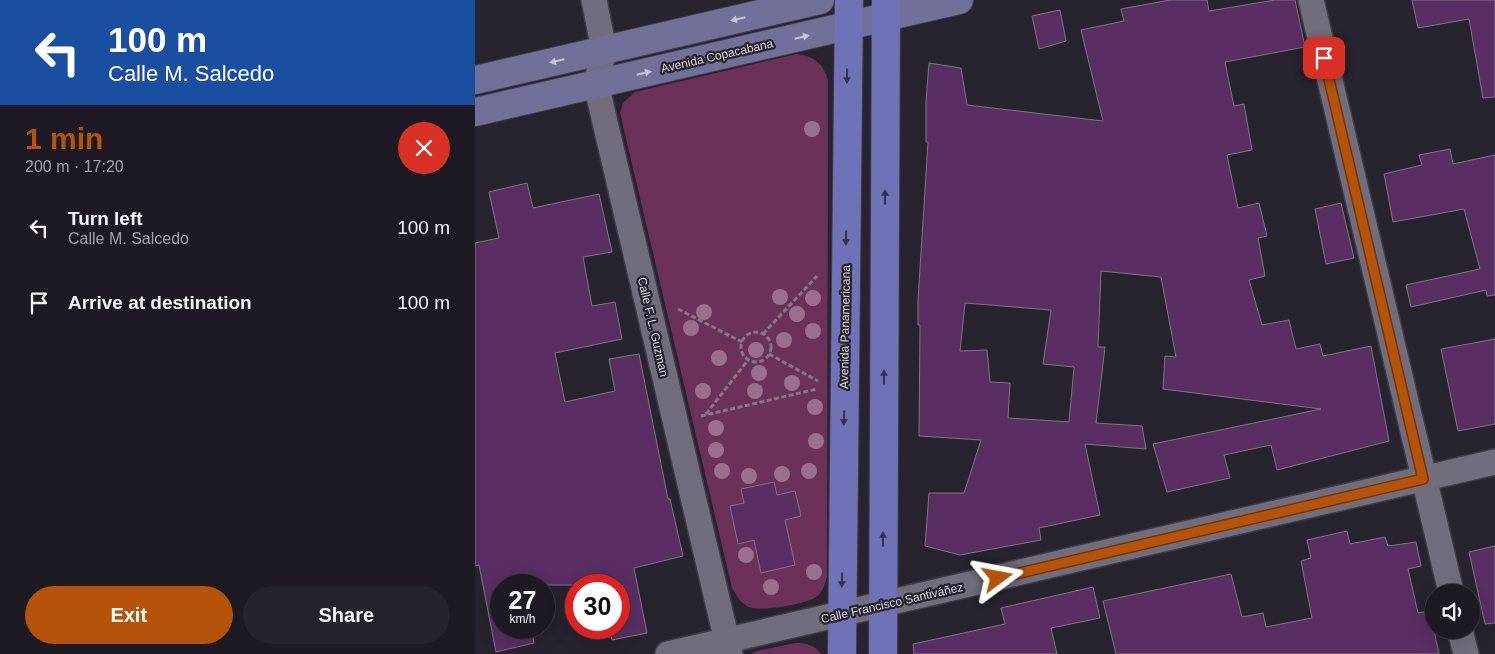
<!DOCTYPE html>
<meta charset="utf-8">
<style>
body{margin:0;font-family:Arial,sans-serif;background:#25232b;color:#f1f3f6;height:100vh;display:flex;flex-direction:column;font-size:19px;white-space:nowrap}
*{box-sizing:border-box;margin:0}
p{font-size:16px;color:#a0a1a6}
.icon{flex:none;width:28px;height:28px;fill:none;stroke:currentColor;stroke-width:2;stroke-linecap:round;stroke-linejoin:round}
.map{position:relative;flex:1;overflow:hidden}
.details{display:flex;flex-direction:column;background:#1d1a23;width:475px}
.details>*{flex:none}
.hud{background:#1a4fa0;color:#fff;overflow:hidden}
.tools{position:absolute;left:950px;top:584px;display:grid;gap:10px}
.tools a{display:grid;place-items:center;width:55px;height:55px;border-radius:50%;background:#1d1a23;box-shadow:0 5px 20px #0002,0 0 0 1px #3b3841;font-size:25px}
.speed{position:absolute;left:15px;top:574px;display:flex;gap:10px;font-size:25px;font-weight:700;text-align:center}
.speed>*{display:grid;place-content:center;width:65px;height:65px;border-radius:50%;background:#1d1a23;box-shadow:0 5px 20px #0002,0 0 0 1px #3b3841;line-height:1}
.speed small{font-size:12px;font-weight:400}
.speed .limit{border:8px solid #d22;background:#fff;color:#111}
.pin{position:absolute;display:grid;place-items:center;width:42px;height:42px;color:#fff;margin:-21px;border-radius:10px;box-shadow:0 2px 8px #0006}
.me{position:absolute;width:55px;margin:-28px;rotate:77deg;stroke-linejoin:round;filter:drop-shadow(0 0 4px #0008)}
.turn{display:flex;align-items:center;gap:18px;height:105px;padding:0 25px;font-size:22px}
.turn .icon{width:65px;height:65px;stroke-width:2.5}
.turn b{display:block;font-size:35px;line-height:42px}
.round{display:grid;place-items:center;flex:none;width:52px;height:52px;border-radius:26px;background:#25232b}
.head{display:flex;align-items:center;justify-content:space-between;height:85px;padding:0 25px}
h1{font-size:30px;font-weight:600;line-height:38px;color:#b45309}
.cta{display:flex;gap:10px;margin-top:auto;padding:10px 25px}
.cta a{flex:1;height:58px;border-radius:30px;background:#b45309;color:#fff;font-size:20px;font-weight:600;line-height:58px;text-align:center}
.cta a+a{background:#25232b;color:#f1f3f6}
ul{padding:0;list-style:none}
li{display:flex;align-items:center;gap:15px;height:75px;padding:0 25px}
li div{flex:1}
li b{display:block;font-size:19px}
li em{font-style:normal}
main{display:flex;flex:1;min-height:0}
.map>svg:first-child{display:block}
.green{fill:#6c3158}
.building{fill:#592e63;stroke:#807582;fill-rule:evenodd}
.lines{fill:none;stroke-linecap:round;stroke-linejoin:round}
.minor-casing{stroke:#413d47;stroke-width:28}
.secondary-casing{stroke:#413d47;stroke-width:30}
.primary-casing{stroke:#413d47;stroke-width:30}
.path{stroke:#7f7b86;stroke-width:3;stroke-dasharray:5 2.5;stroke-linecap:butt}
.minor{stroke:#716d7b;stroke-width:25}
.secondary{stroke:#707098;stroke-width:28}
.primary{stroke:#6f72b6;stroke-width:28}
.tree{fill:#9a708f}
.oneway{fill:#c6c3d2}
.oneway2{fill:#35334a}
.route-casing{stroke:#753606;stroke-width:12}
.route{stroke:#b45309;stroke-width:9}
.labels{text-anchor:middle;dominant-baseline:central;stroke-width:4.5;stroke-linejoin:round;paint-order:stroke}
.street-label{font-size:12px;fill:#dbd8e1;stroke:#27232f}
</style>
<main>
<section class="details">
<div class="hud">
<div class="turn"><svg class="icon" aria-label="left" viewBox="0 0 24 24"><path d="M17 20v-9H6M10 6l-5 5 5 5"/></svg><div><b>100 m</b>Calle M. Salcedo</div></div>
</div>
<div class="head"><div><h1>1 min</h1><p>200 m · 17:20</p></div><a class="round" style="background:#d93025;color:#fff"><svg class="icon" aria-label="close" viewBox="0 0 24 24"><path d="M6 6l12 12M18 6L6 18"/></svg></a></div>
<ul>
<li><svg class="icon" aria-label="left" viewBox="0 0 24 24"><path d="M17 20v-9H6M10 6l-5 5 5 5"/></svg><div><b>Turn left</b><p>Calle M. Salcedo</p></div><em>100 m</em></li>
<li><svg class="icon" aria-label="arrive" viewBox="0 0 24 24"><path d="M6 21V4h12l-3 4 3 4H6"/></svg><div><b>Arrive at destination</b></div><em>100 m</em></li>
</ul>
<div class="cta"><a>Exit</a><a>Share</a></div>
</section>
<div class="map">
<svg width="1020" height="654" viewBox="0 0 1020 654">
<rect width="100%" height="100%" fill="#27232f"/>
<g class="green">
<path d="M 322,54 C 339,56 349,64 353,81 L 352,576 C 350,584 348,592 341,597 C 331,604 283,613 272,606 C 265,602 261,595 257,588 L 145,113 L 148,103 L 160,92 Z"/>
<path d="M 320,643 C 331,643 340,645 346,654 L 276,654 L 282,651 Z"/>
</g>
<g class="building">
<path d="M 695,0 L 732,0 L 734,11 L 800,0 L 820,0 L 830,47 L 750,62 L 759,106 L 769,104 L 777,150 L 752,155 L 763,208 L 784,203 L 792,236 L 783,238 L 790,276 L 774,280 L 787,325 L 814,320 L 821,349 L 845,344 L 848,356 L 896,346 L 914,441 L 802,470 L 796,445 L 749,455 L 755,478 L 692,492 L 678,444 L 846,409 L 688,389 L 690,356 L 701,357 L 686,277 L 626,271 L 623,347 L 630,347 L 621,423 L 667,426 L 671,449 L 610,444 L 625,515 L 564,528 L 566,540 L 485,555 L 450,546 L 454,493 L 489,493 L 506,440 L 444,436 L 445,325 L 443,325 L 443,300 L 453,142 L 451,142 L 451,101 L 454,63 L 486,68 L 492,105 L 628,121 L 606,30 L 649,21 L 646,9 ZM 490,303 L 576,310 L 568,364 L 599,367 L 594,422 L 533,418 L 535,383 L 515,382 L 512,350 L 485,351 Z"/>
<polygon points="937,0 1020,0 1020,97 1008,98 994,19 943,28"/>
<polygon points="585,10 591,41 564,49 557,16"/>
<polygon points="975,149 978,164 1020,155 1020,295 1012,296 1011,290 936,307 931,285 1005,269 989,209 918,222 909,174 947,165 944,155"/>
<polygon points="52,183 58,208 124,194 137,252 108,257 117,306 140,302 147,339 80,353 90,402 140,391 134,359 164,354 193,499 195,499 208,556 159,568 172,633 137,640 134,628 144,628 144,585 26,585 26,628 56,628 59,643 21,652 4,565 0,566 0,243 24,238 14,192"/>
<polygon points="866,203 879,258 851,264 840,209"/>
<polygon points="1020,339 1020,424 983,431 966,349"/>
<polygon points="299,482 302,495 320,491 326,516 310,520 320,565 286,573 279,540 263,544 255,506 269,503 266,489"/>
<polygon points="872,531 875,544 910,537 913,546 941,542 946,566 933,569 943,613 959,610 959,630 964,654 641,654 628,601 756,574 767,617 788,613 791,627 837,618 826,561 836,558 832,540"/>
<polygon points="1020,546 1020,623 1010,624 994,552"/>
<polygon points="618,587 625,618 576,628 582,654 439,654 438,644 530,624 526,608"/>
</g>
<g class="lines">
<defs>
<g id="minor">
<polyline points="119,0 129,50 121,84 255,654"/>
<polyline points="836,0 976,592"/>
<polyline points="985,630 991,654"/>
<polyline points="193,654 1020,462"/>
</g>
<g id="secondary">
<polyline points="0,80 345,0"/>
<polyline points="0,112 484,0"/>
</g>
<g id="primary">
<polyline points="367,654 374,0"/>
<polyline points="408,654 411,0"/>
</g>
</defs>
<use href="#minor" class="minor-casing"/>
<use href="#secondary" class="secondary-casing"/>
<use href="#primary" class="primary-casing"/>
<g class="path">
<polyline points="203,309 267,342"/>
<circle cx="281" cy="347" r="15"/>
<polyline points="288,334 342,276"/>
<polyline points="294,354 343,381"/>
<polyline points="231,414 273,360"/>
<polyline points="226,416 342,389"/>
</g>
<use href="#minor" class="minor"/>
<use href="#secondary" class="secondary"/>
<use href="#primary" class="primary"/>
</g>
<g class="tree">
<circle cx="337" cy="129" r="8"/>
<circle cx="305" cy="297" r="8"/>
<circle cx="338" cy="298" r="8"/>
<circle cx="229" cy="312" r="8"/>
<circle cx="322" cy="314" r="8"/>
<circle cx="216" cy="328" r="8"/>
<circle cx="338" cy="331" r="8"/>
<circle cx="309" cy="340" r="8"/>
<circle cx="281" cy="350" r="8"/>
<circle cx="244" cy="358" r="8"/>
<circle cx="284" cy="373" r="8"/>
<circle cx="317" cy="383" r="8"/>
<circle cx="228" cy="391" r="8"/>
<circle cx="280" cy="391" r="8"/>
<circle cx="340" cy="407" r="8"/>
<circle cx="241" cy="428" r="8"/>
<circle cx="341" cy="441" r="8"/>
<circle cx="241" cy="450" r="8"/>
<circle cx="247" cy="471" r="8"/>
<circle cx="334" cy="471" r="8"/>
<circle cx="307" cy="474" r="8"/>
<circle cx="274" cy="476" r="8"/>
<circle cx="271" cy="555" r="8"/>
<circle cx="339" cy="572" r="8"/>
<circle cx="296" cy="587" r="8"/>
</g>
<defs><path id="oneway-solid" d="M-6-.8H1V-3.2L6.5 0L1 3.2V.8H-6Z" transform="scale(1.25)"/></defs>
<g class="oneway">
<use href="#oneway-solid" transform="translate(263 19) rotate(167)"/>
<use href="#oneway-solid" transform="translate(327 37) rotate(-13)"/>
<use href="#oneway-solid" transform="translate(82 61) rotate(167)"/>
<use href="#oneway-solid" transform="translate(169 73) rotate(-13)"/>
</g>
<g class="oneway2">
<use href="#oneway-solid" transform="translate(372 76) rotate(91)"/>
<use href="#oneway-solid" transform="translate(410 197) rotate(-90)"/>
<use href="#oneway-solid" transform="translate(371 238) rotate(91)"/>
<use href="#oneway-solid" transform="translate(409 377) rotate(-90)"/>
<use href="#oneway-solid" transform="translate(369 418) rotate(91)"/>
<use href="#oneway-solid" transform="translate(408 539) rotate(-90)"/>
<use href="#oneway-solid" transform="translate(367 580) rotate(91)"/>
</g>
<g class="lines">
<defs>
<polyline id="route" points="523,578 948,479 849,58"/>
</defs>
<use href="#route" class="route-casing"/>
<use href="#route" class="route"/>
</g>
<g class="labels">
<g class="street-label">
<text transform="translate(242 56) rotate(-13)">Avenida Copacabana</text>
<text transform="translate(178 327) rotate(77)">Calle F. L. Guzman</text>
<text transform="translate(370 327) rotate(-89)">Avenida Panamericana</text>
<text transform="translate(417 603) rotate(-13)">Calle Francisco Santiváñez</text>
</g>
</g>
</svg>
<div class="tools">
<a><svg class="icon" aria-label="sound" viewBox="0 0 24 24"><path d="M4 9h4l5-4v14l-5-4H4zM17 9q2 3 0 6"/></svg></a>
</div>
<div class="speed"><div>27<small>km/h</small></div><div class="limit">30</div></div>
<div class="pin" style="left:849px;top:58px;background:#d93025"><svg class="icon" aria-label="arrive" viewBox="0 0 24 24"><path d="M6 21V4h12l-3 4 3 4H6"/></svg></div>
<svg class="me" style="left:523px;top:578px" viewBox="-20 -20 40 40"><path d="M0-17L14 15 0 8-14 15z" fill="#b45309" stroke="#fff" stroke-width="4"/></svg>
</div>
</main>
